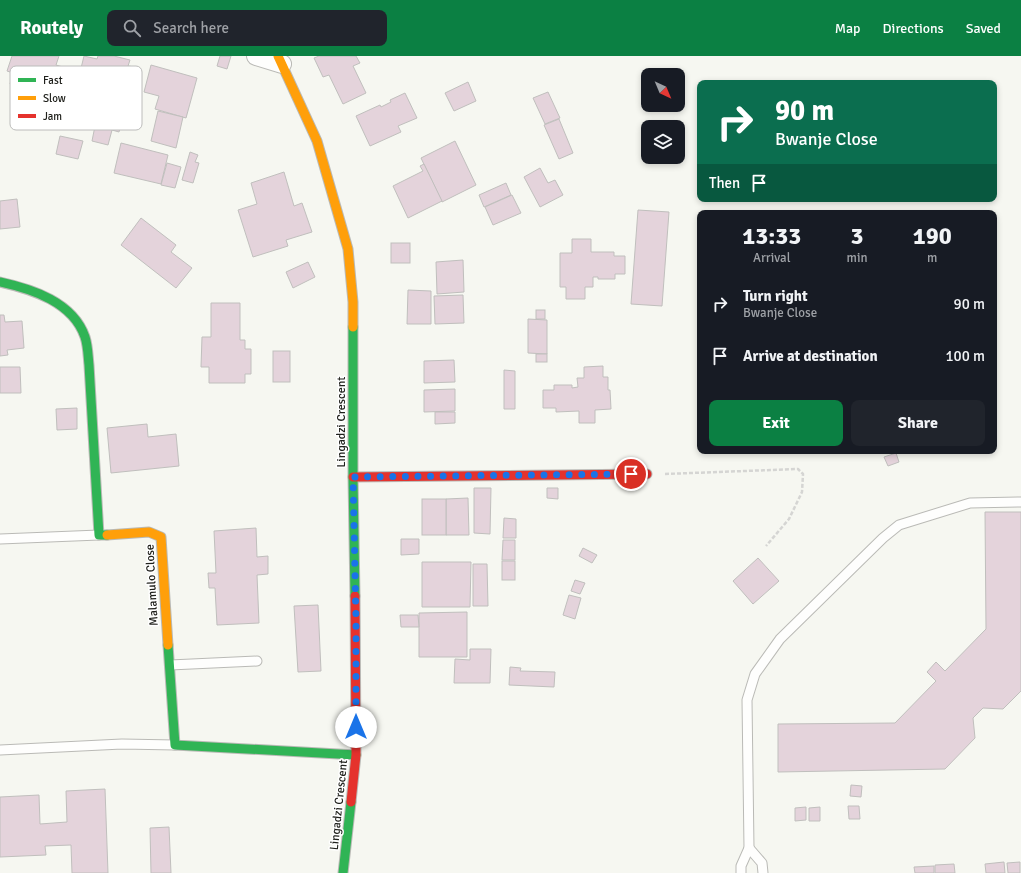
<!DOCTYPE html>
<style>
body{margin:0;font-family:Signika,sans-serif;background:#20242c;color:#f1f3f6;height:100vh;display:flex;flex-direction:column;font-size:15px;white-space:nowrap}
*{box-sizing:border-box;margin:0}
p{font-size:13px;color:#9ea1a6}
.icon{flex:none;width:22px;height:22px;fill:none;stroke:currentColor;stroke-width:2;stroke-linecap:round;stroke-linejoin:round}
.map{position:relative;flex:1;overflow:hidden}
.details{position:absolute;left:697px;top:154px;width:300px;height:244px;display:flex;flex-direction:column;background:#171b24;border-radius:8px;box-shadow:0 2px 6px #0003}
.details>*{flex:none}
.banner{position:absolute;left:697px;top:24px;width:300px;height:122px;border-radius:8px;box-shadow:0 2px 6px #0003;background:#0b6e4f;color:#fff;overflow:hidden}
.needle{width:26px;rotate:136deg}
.controls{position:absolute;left:641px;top:12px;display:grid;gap:8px}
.controls a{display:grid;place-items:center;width:44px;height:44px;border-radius:8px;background:#171b24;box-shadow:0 2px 6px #0003;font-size:20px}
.pin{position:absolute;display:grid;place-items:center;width:34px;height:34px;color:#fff;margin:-17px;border:2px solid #fff;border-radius:50%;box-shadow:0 1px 4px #0007}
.me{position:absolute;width:44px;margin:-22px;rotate:0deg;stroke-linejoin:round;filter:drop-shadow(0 0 3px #0008)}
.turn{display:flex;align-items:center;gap:14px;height:84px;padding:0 12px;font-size:18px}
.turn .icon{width:52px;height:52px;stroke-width:2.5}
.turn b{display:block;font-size:28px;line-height:34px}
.then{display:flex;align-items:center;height:38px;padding:0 12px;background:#0003;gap:8px;font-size:15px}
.eta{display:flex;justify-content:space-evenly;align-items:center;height:68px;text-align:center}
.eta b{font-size:24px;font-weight:700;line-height:28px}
.cta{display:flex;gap:8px;margin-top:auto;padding:8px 12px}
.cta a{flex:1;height:46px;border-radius:8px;background:#0b8043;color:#fff;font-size:16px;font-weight:700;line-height:46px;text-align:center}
.cta a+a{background:#20242c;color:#f1f3f6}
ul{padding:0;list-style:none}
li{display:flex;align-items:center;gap:12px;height:52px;padding:0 12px}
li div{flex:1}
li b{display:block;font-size:15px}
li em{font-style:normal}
header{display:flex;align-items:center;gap:24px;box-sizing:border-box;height:56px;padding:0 20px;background:#0b8043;color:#fff}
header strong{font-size:19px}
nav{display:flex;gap:22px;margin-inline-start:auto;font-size:14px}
.search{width:280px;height:36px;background:#20242c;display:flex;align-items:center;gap:10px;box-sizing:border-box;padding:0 14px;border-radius:8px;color:#9ea1a6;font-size:15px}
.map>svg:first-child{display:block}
.building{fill:#e4d3db;stroke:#c0bfbd}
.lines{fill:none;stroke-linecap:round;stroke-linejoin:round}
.lane-casing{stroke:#babab6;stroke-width:11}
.street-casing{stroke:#babab6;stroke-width:20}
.fast-casing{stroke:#babab6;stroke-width:11}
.slow-casing{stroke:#babab6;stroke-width:11}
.jam-casing{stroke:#babab6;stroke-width:11}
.path{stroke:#d5d5d3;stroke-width:2.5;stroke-dasharray:4 2;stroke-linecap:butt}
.lane{stroke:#fefefd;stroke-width:9}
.street{stroke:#fefefd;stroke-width:18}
.fast{stroke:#30b455;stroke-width:9}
.slow{stroke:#ff9f0a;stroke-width:9}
.jam{stroke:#e5322d;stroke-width:9}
.route{stroke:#1a73e8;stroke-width:7;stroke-dasharray:0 12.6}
.labels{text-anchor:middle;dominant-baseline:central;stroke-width:3;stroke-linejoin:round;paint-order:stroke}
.street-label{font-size:12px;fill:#20211c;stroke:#fff}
.key{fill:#fff;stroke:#bcbcbb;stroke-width:1}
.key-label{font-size:11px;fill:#20211c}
</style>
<header>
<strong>Routely</strong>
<div class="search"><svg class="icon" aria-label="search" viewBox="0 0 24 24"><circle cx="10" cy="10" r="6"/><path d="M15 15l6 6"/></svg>Search here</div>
<nav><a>Map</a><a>Directions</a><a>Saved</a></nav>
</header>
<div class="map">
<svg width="1021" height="817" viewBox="0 0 1021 817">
<rect width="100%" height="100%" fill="#f6f7f1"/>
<g class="building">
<polygon points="12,0 59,0 56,9 66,12 62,26 50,23 47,30 34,26 31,34 10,28 13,17 7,15"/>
<polygon points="84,0 97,3 98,0 114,0 130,4 128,10 135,11 130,32 124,30 123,34 129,36 125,53 119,52 118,59 123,61 119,76 112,74 108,89 92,85 95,70 97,70 105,38 93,35 87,60 70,57"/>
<polygon points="220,0 231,0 227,13 217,10"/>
<polygon points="319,0 356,0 360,7 353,10 366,37 343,48 329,19 323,21 314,2"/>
<polygon points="151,9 197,22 186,62 155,53 159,40 144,36"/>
<polygon points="468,26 476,45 454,55 445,37"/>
<polygon points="548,36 560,62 545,68 533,42"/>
<polygon points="405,37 417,62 398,70 401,76 370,90 356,60 380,49 381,51 391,46 390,44"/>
<polygon points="158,55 183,61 176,92 151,85"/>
<polygon points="559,63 573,97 559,103 544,69"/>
<polygon points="60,80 83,85 78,103 56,98"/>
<polygon points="455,85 476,129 442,146 421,102"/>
<polygon points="121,87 168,99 161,128 114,117"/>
<polygon points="190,96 198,99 195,106 199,107 193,127 182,124"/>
<polygon points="167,107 181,111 175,132 161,129"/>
<polygon points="424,108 442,145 408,162 393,130 423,115 420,110"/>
<polygon points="540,112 548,127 555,124 563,139 540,151 524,121"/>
<polygon points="284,116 294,150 302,147 312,176 286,184 288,190 253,201 238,154 257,148 251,127"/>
<polygon points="506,127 511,139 484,151 479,139"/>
<polygon points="512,139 521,157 493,169 485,151"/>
<polygon points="17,143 20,171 0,173 0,145"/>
<polygon points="638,154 669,156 662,250 631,248"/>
<polygon points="141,162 176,189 171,196 192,212 176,232 121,189"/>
<polygon points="572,183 591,183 591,196 614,196 614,200 625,200 625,218 615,218 615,223 598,223 598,221 593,221 593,231 585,231 585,243 566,243 566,231 560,231 560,197 572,197"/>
<rect x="391" y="187" width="19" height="20"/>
<polygon points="463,204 464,236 437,238 436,206"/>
<polygon points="308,206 315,221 293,232 286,216"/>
<polygon points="408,234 431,235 431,268 407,268"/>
<polygon points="463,239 464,267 435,268 434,240"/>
<polygon points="211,247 240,247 240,284 245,284 245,293 251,293 251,318 245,318 245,327 209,327 209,311 201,311 202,281 211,281"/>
<rect x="536" y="254" width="9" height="9"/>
<polygon points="0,259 4,259 5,266 22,265 24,292 7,294 8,299 0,300"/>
<polygon points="528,263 547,264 547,298 528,297"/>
<rect x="273" y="295" width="17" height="31"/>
<rect x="536" y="298" width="11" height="8"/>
<polygon points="454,304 455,326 424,327 424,305"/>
<polygon points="603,310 603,321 608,321 608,334 610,334 611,353 595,354 595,367 579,367 579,355 556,356 556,352 543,352 543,334 554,334 554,329 572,329 572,332 578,331 577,322 584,322 584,311"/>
<polygon points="0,311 20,311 21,337 0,337"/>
<polygon points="504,314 515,315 515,353 504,353"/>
<polygon points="455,333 455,355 424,356 424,334"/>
<polygon points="77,352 77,373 57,374 56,353"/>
<polygon points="435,356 455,356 455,367 435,368"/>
<polygon points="147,368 148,381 176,378 179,410 111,417 107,372"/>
<polygon points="896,397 899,406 888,410 884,401"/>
<polygon points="474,432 491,432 490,478 474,477"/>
<polygon points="547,432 558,432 558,443 547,442"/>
<polygon points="468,442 469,479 446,479 446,443"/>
<rect x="422" y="443" width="24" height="36"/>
<polygon points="985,456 1021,456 1021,635 1003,653 983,652 973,662 975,682 945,713 778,716 778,668 895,667 936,625 927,616 936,606 945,615 986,573"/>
<polygon points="504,462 516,463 516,482 503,482"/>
<polygon points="256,472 257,501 268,500 268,518 257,519 259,567 217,569 215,532 209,532 208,517 216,517 214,475"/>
<polygon points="401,483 419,483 419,498 401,499"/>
<polygon points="503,484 515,484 515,504 502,504"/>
<polygon points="583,492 597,499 592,507 579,500"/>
<polygon points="758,502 779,525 753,548 733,525"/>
<rect x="502" y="505" width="13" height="19"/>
<polygon points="422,506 471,506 470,551 422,551"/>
<polygon points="473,508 487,508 488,550 473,550"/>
<polygon points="575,524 585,527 580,538 571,535"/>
<polygon points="569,539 581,542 575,563 563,559"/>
<polygon points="318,549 321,615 298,616 294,550"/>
<polygon points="467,556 467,601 419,601 419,557"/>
<polygon points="400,559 418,559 419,571 401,571"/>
<polygon points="470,593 491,593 490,627 454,627 455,603 470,604"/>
<polygon points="510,611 521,612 520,615 555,616 554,631 509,629"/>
<polygon points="851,729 862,730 861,741 850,740"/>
<polygon points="105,733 108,817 72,817 71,789 45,790 46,799 0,801 0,741 39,739 40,768 67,766 66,735"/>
<polygon points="848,750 859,750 860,763 849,763"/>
<polygon points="806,751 806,764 795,765 795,752"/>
<polygon points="820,751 820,765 809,765 809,752"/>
<polygon points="169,771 171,817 151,817 150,772"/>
<polygon points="1004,806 1005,817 986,817 985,808"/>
<polygon points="1020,806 1020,817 1008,817 1007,807"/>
<polygon points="954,808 955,817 935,817 935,809"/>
<polygon points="934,810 934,817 915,817 914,811"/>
</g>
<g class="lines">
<defs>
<g id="lane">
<polyline points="0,483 99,479"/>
<polyline points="170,609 257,605"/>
<polyline points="0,694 122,688 175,689"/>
<polyline points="749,792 762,807 763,817"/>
<polyline points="741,817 741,810 749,792 747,644 755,618 780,583 883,482 899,469 970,447 1021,446"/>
</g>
<polyline id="street" points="256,0 282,8"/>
<g id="fast">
<path d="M 0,226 C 32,233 73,246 85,281 C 88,290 88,300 89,309 L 99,479 L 107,479"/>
<polyline points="353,271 353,421 355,540"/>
<polyline points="168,589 175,689 356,699"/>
<polyline points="343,817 351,746"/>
</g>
<g id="slow">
<polyline points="278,0 317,85 348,193 353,246 353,271"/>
<polyline points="107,479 149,476 161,481 168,589"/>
</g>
<g id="jam">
<polyline points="353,421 647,418"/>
<polyline points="351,746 356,699 355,540"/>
</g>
</defs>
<use href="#lane" class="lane-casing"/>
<use href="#street" class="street-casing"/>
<use href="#fast" class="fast-casing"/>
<use href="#slow" class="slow-casing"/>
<use href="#jam" class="jam-casing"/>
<polyline class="path" points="665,418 798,413 803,418 802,436 789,463 766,490"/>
<use href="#lane" class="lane"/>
<use href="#street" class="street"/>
<use href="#fast" class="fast"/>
<use href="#slow" class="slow"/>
<use href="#jam" class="jam"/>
</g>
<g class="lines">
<polyline class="route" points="356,671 356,564 353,421 631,418"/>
</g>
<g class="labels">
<g class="street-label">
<text transform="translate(341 366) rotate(-90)">Lingadzi Crescent</text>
<text transform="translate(152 529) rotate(-93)">Malamulo Close</text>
<text transform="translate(339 749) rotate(-84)">Lingadzi Crescent</text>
</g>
</g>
<rect x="10" y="10" width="132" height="64" rx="6" class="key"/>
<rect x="18" y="22" width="18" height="4" fill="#30b455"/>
<rect x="18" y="40" width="18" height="4" fill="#ff9f0a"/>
<rect x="18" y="58" width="18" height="4" fill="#e5322d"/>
<g class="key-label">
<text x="43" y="28">Fast</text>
<text x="43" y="46">Slow</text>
<text x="43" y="64">Jam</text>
</g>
</svg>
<div class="controls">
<a><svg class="needle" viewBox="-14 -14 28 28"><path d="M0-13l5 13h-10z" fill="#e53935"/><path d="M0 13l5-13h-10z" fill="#9ea1a6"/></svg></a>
<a><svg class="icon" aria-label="layers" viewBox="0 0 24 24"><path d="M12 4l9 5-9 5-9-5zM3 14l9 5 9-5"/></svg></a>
</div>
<div class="pin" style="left:631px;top:418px;background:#d93025"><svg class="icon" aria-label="arrive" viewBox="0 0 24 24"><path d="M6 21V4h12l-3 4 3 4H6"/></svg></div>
<svg class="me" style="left:356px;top:671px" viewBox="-20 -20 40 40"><circle r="19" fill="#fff"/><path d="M0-13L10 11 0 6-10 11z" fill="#1a73e8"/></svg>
<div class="banner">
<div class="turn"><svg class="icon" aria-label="right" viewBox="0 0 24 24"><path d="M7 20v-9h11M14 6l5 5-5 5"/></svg><div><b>90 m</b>Bwanje Close</div></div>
<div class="then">Then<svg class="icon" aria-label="arrive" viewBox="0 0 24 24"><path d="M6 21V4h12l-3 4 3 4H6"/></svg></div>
</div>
<section class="details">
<div class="eta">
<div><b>13:33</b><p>Arrival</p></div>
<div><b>3</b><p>min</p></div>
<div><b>190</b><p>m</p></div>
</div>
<ul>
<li><svg class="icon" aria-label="right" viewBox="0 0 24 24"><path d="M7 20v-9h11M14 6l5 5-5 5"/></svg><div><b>Turn right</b><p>Bwanje Close</p></div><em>90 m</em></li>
<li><svg class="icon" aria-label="arrive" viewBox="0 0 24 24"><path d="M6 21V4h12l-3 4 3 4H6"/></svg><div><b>Arrive at destination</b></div><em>100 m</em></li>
</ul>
<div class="cta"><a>Exit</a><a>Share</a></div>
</section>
</div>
